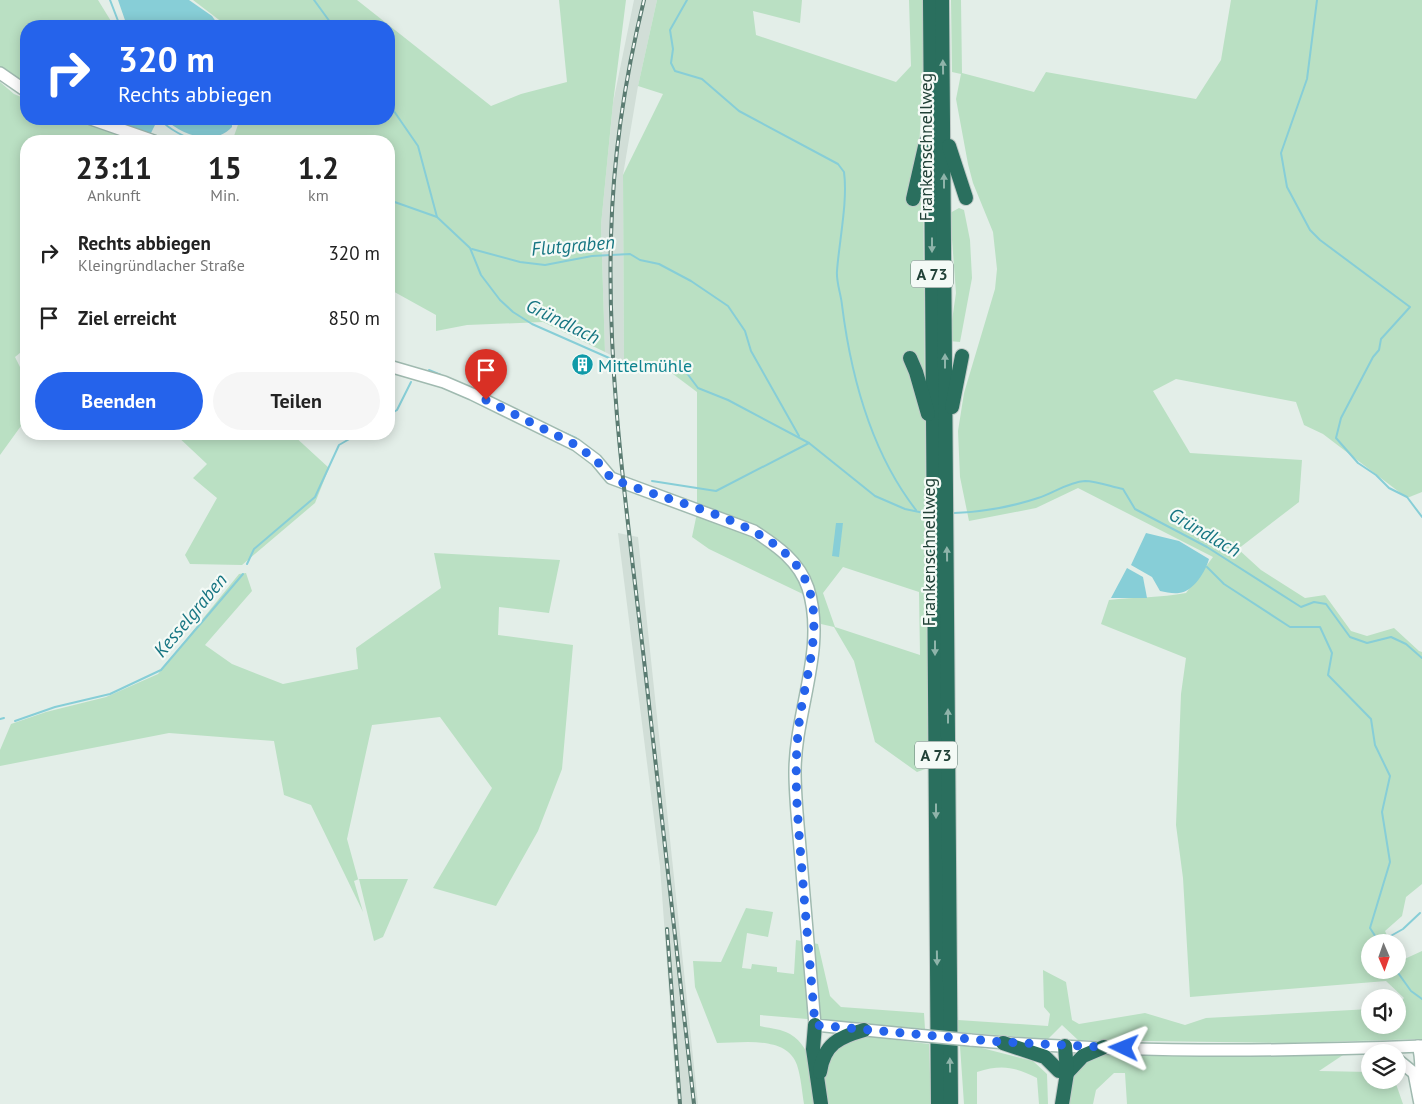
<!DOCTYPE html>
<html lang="de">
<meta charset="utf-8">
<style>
body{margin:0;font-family:"PT Sans",sans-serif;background:#f6f6f6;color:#222;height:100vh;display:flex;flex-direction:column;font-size:19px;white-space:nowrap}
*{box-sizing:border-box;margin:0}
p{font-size:16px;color:#767676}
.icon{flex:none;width:28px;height:28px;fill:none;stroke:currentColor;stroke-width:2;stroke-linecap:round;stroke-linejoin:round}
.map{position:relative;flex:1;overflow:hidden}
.side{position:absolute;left:20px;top:135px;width:375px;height:305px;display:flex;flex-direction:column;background:#fff;border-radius:20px;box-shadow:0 2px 12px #0003}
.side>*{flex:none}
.hud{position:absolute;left:20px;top:20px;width:375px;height:105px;border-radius:20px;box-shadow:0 2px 12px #0003;background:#2563eb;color:#fff;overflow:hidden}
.needle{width:32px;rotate:178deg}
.tools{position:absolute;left:1361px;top:934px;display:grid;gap:10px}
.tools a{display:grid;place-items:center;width:45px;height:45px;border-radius:50%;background:#fff;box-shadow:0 2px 12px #0003;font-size:25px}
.pin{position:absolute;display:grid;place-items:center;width:42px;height:42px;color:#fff;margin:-51px -21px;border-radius:50% 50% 50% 0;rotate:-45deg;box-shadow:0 0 5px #0007}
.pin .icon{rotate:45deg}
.me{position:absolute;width:55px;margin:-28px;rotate:272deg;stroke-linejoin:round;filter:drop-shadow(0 0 4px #0008)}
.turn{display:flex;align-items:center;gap:18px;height:105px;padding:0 15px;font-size:22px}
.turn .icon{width:65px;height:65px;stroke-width:2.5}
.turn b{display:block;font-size:35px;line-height:42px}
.eta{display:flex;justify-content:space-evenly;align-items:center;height:85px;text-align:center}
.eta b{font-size:30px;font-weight:700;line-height:35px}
.button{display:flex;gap:10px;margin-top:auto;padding:10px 15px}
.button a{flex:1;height:58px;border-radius:30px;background:#2563eb;color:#fff;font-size:20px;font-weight:700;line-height:58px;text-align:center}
.button a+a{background:#f6f6f6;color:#222}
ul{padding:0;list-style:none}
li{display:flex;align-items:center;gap:15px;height:65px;padding:0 15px}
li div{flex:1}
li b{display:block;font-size:19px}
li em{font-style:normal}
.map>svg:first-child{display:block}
.built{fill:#d1ded7}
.green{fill:#bae0c3;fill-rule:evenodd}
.water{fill:#87ced7}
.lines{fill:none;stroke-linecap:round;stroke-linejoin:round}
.stream{stroke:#87ced7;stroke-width:2}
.secondary-casing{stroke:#a0bab0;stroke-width:14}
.highway-casing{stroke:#c1cac7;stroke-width:16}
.secondary{stroke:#fff;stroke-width:11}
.highway{stroke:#2a6f5e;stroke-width:14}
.rail-casing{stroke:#5b7c72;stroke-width:4}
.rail{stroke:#f4faf6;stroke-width:2;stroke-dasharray:5.5;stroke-linecap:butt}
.secondary-bridge-casing{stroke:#a0bab0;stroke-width:14;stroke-linecap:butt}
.secondary-bridge{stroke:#fff;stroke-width:11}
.oneway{fill:#8fb4aa}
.route{stroke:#2563eb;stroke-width:9;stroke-dasharray:0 16.2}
.labels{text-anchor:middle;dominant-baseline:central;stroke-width:4.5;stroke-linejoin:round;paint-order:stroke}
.shield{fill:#f4faf6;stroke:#607870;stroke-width:1}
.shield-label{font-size:16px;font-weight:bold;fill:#214137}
.street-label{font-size:18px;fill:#214137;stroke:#f4faf6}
.culture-label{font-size:18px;fill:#0d838f;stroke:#f4faf6;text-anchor:start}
.water-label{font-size:19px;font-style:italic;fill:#167582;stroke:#f4faf6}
</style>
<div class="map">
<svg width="1422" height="1104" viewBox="0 0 1422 1104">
<rect width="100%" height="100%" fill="#e3eee8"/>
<g class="built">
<polygon points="634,0 657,0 638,86 623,175 624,362 605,352 601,225 613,103"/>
<polygon points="618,533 638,537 698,1104 677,1104 660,866"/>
</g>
<g class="green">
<polygon points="0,0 98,0 114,26 26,26 26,89 0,67"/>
<polygon points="193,0 357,0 491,106 521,94 567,82 559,0 626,0 613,103 601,225 605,352 543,322 467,325 436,331 436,315 389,289 389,141 243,141 234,136 240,119 389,119 389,26 227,26"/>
<path d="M 657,0 L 802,0 L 800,23 L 753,11 L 756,35 L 896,82 L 911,66 L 909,0 L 923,0 L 923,69 L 919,151 L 923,176 L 928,768 L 917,772 L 875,742 L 854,661 L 834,627 L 821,624 L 807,596 L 709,549 L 692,537 L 697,513 L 697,392 L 669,371 L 624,362 L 623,175 L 663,94 L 638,86 ZM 843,567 L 919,592 L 920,655 L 835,627 L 823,593 Z"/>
<path d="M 951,0 L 961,0 L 962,73 L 1034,92 L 1046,72 L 1196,99 L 1221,60 L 1231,0 L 1422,0 L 1422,492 L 1407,498 L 1323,434 L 1304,425 L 1296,402 L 1176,379 L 1153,391 L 1190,453 L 1302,460 L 1299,502 L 1238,549 L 1261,570 L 1305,598 L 1325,595 L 1351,631 L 1367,636 L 1394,628 L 1419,651 L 1422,652 L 1422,884 L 1406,897 L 1402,916 L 1385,931 L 1390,942 L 1370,942 L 1370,970 L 1398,970 L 1398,962 L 1422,951 L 1422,1039 L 1290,1043 L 1078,1040 L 1062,1025 L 1048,1039 L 957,1032 L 958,1020 L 1048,1026 L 1050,1014 L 1044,1007 L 1043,970 L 1066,982 L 1072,1020 L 1079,1024 L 1145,1013 L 1185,1025 L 1206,1018 L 1370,1009 L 1370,1025 L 1398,1025 L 1398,1004 L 1404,998 L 1386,981 L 1190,997 L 1183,878 L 1176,825 L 1181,694 L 1186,658 L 1101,624 L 1109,600 C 1135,597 1161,598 1186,593 L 1213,557 L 1078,488 L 1036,508 L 969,521 L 960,477 L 958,431 L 964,393 L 995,289 L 997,269 L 993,232 L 973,183 L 968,164 L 956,99 L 961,74 L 952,72 Z"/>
<polygon points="0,82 14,94 26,99 26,119 76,119 118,130 120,141 26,141 26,335 22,340 20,347 26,341 26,348 15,357 26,379 26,419 0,455"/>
<polygon points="959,208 964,210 970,240 972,278 960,342 949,341 956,293 950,213"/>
<polygon points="175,434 292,434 329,468 315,503 242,565 190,564 185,555 217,498 193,478 207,464"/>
<polygon points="434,553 560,560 549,613 499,607 498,635 573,645 562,769 538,831 496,906 433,888 492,788 440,717 372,725 347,839 358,879 408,879 383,937 374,941 359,879 354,881 363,912 311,805 284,795 274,741 169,733 0,766 0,750 11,724 46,712 106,697 158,674 239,574 246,573 252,591 205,645 232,664 283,684 358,669 356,648 441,588"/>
<path d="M 746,908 L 773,912 L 768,937 L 747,933 L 742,968 L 751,969 L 752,964 L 777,967 L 777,972 L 794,974 L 796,940 L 818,944 L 830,996 L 841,1007 L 924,1013 L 925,1029 L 760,1015 L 760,1026 C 769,1028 782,1029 790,1034 C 815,1049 812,1079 815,1104 L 804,1104 C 802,1092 801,1077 797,1065 C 787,1035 742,1043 717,1043 L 695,987 L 693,961 L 721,962 Z"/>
<polygon points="866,1036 929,1044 931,1104 826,1104 823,1076 835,1046"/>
<path d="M 970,1045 L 1033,1061 L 1047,1074 L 1048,1104 L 1039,1104 L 1037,1078 C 1015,1067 1002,1064 977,1072 L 977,1104 L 964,1104 L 960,1046 Z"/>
<polygon points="1099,1054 1343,1055 1319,1071 1370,1072 1370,1080 1393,1080 1396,1084 1403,1104 1127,1104 1125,1073 1114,1073 1096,1090 1093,1104 1066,1104 1074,1067"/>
</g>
<g class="water">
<polygon points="118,0 189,0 212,16 219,26 127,26"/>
<polygon points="108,119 152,119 155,125 151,133 147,133"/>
<path d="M 165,119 L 232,119 L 232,127 C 214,147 181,135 165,119 Z"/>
<polygon points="836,523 843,523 839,557 832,556"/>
<path d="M 1146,533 L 1179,541 L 1209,559 C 1206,571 1193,592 1179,593 C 1173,594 1166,592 1160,591 L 1152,577 L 1131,565 Z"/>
<polygon points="1127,568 1143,577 1147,598 1111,598"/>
</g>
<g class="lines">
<g class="stream">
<polyline points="110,0 120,26"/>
<polyline points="314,0 333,26"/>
<path d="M 687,0 L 670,30 L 673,49 L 671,63 L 675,71 L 702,79 L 739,111 L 838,164 L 844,172 C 848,201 839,242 837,271 C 836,282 841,294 842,305 C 851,377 871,452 916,510"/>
<polyline points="1317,0 1307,79 1281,153 1287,187 1310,230 1320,240 1410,307 1381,339 1379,350 1373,357 1341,418 1336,438 1358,463 1376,475 1389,488 1407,497 1422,517"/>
<polyline points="389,104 418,146 437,217 470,248 481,275 500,300 513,312 532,324 625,365 666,366 686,372 698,388 728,400 809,443 875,496 905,509 924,513"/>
<path d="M 160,119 C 167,128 188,140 200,141 C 208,141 216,137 224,141"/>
<polyline points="389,200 437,217"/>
<polyline points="472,249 520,262 545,265 592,256 630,254 640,260 659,264 691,281 728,306 745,331 751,351 799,436"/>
<polyline points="429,370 441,375"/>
<polyline points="389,415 397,410 411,382"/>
<polyline points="560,431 576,438 590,449"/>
<polyline points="652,481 716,491 809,443"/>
<path d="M 954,513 C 983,512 1011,507 1038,498 C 1054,493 1068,482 1085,481 C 1097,481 1112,487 1123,489 L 1135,509 L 1207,547 L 1301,607 L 1314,602 L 1326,604 L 1350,637 L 1367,643 L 1391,637 L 1406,644 L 1422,658"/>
<polyline points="247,564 254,549 315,497 339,445 358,434"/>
<polyline points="1207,567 1224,584 1290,627 1320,627 1332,653 1328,675 1371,719 1375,745 1390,776 1382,812 1390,862 1370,928 1379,942"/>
<polyline points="0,719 4,718"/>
<polyline points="15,721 55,707 110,694 161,670 243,574"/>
<polyline points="1380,942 1403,929 1420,913"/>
<polyline points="1396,970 1411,991 1422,999"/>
</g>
<defs>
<g id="secondary">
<polyline points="0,73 26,91"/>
<polyline points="91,119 154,141"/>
<path d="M 389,366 L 444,382 L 472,394 L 576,445 L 596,460 L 611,478 L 754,531 C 777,546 799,561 808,588 C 827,648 795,711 795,772 C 795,797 798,823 800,848 C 805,907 810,966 815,1025 L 916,1035"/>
<path d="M 970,1040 C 1119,1053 1272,1052 1422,1046"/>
<path d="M 1418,1046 C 1422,1057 1421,1073 1420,1086"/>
<polyline points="1398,1060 1414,1073 1420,1104"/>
</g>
<g id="highway">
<polyline points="930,0 938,1104"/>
<polyline points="942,0 951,1104"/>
<polyline points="949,146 966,198"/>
<polyline points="913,199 926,142"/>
<polyline points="910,358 916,372 928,414"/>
<polyline points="952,407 962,356"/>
<polyline points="815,1025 813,1049 821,1104"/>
<polyline points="1003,1043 1045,1057 1059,1071"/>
<path d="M 820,1072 C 824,1044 839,1037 864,1030"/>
<polyline points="1067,1073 1083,1056 1104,1047"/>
<polyline points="1062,1104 1067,1073 1065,1046"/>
</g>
</defs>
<use href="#secondary" class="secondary-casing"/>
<use href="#highway" class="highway-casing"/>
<use href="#secondary" class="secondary"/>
<use href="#highway" class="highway"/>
<defs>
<g id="rail">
<path d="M 644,0 C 625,77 613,158 611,237 C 607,379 628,520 644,660 C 661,808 677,956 694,1104"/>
<polyline points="667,929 680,1104"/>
</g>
</defs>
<use href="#rail" class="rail-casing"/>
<use href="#rail" class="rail"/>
<defs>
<polyline id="secondary-bridge" points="916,1035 970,1040"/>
</defs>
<use href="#secondary-bridge" class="secondary-bridge-casing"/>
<use href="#secondary-bridge" class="secondary-bridge"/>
</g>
<defs><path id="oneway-solid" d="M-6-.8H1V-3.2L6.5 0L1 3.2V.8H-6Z" transform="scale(1.25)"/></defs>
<g class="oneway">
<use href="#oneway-solid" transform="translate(943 67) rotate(-91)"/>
<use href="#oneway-solid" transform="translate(944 181) rotate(-90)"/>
<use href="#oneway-solid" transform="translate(932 245) rotate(90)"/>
<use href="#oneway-solid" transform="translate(945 361) rotate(-90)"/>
<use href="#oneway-solid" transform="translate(947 554) rotate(-91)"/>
<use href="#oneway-solid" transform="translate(935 648) rotate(90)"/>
<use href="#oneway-solid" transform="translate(948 716) rotate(-90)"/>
<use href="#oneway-solid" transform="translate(936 811) rotate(90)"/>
<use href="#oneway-solid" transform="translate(937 958) rotate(89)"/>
<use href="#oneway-solid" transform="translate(950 1065) rotate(-91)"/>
</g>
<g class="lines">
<path class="route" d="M 486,400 L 576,445 L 596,460 L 611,478 C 665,502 751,515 792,560 C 833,605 805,672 799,724 C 793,774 798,820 802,871 C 806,922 811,974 815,1025 L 1002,1042 L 1124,1048"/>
</g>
<defs>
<symbol id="building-disc" viewBox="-11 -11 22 22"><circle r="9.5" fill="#0f9aa8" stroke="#f4faf6"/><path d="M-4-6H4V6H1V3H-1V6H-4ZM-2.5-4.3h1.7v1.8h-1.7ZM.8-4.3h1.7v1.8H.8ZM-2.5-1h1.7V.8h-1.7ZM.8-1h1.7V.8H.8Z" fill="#fff"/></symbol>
</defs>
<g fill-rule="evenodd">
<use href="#building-disc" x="570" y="352" width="25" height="25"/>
</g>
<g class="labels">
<g class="shield">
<rect x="911" y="260.5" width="42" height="27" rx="4"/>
<rect x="915" y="741.5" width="42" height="27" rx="4"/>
</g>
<g class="shield-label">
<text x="932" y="274">A 73</text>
<text x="936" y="755">A 73</text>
</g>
<g class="street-label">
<text transform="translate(925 147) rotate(-90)">Frankenschnellweg</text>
<text transform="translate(928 552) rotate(-90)">Frankenschnellweg</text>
</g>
<g class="culture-label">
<text x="598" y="365">Mittelmühle</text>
</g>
<g class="water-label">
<text transform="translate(573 245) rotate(-5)">Flutgraben</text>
<text transform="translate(563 321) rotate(26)">Gründlach</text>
<text transform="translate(1205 532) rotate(30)">Gründlach</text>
<text transform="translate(190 615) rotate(-50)">Kesselgraben</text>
</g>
</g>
</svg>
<div class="tools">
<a><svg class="needle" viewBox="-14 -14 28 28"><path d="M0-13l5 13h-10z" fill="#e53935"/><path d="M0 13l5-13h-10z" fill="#767676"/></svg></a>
<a><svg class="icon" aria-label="sound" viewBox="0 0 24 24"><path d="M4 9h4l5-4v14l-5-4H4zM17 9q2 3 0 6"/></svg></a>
<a><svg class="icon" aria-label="layers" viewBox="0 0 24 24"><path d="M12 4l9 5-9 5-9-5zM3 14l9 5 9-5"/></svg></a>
</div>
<div class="pin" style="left:486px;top:400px;background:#d93025"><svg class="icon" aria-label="arrive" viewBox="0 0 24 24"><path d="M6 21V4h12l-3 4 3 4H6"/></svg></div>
<svg class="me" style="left:1124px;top:1048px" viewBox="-20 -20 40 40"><path d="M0-17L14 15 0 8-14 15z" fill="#2563eb" stroke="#fff" stroke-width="4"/></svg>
<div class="hud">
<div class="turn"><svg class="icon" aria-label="right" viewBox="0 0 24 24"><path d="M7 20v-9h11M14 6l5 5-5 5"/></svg><div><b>320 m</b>Rechts abbiegen</div></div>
</div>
<section class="side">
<div class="eta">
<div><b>23:11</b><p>Ankunft</p></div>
<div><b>15</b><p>Min.</p></div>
<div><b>1.2</b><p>km</p></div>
</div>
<ul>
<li><svg class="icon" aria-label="right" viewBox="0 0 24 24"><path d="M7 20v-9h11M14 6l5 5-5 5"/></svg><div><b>Rechts abbiegen</b><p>Kleingründlacher Straße</p></div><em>320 m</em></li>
<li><svg class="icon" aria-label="arrive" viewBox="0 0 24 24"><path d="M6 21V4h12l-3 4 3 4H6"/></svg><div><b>Ziel erreicht</b></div><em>850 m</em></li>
</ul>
<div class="button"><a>Beenden</a><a>Teilen</a></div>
</section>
</div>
